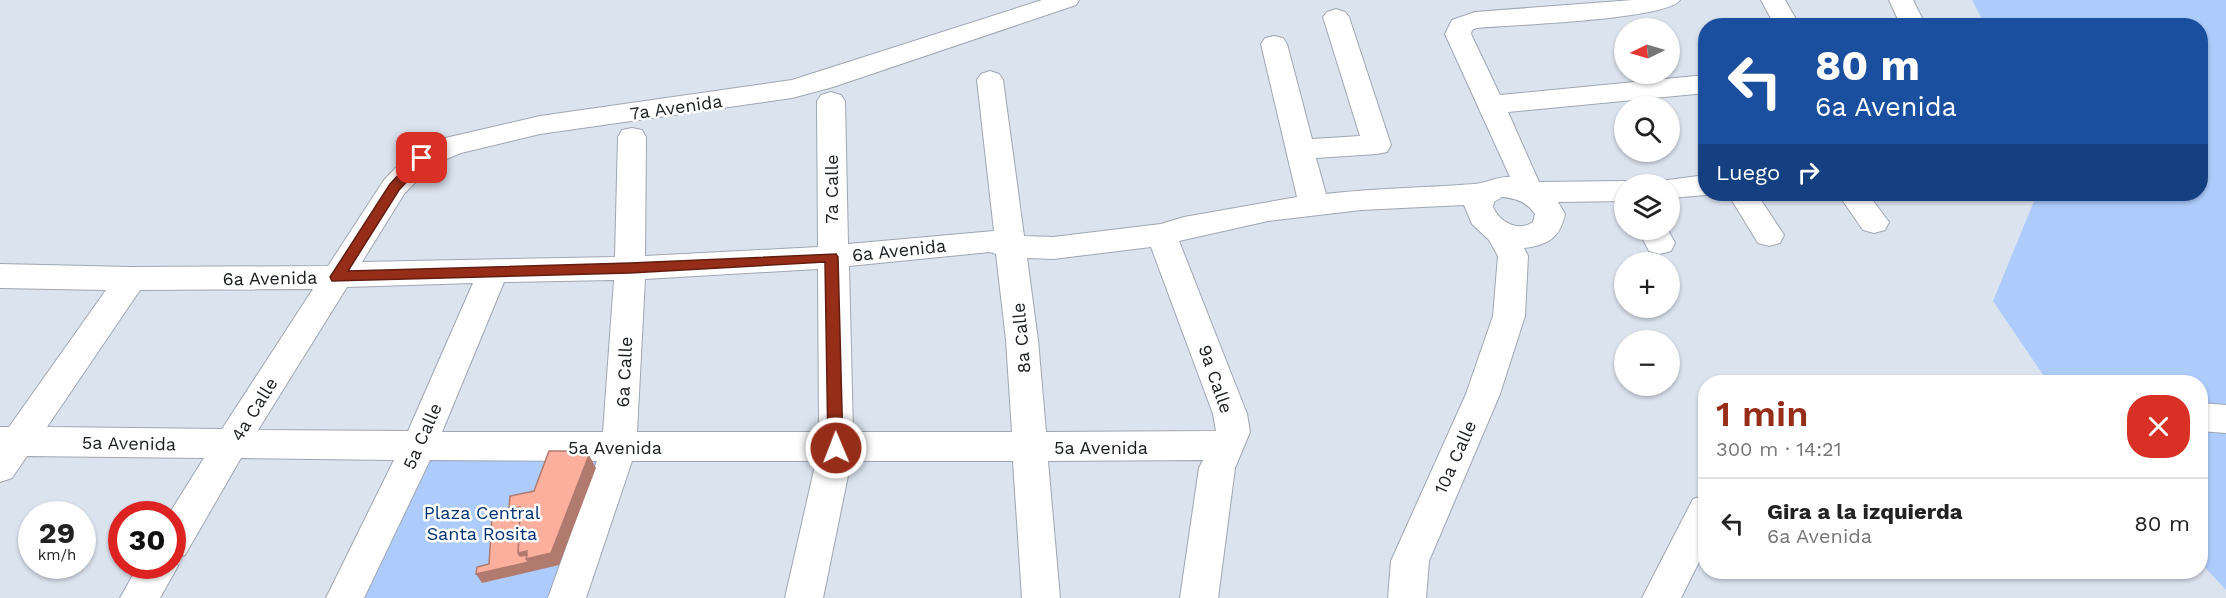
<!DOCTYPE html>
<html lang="es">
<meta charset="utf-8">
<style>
body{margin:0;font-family:"Work Sans",sans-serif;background:#f6f6f6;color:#222;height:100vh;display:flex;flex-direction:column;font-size:22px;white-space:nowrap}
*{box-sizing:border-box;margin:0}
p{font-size:20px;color:#767676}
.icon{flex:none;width:33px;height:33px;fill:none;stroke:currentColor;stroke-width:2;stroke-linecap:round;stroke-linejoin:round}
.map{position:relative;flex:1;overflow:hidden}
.drawer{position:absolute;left:1698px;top:375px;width:510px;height:204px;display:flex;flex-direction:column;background:#fff;border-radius:24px;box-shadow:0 2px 4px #0004}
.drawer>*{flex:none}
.guide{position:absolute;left:1698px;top:18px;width:510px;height:183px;border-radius:24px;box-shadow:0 2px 4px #0004;background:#1a4fa0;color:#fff;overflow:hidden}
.needle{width:39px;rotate:265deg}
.controls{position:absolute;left:1614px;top:18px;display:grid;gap:12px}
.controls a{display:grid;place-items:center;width:66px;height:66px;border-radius:50%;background:#fff;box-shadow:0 2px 4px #0004;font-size:30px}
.speed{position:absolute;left:18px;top:501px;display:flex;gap:12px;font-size:30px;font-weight:700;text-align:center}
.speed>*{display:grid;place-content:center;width:78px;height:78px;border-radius:50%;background:#fff;box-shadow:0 2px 4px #0004;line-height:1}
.speed small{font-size:15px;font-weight:400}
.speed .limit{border:9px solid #d22;background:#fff;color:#111}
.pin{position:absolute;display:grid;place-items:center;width:51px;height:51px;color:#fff;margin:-26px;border-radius:12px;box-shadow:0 3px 9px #0006}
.me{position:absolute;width:66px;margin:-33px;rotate:359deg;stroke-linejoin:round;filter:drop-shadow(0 0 4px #0008)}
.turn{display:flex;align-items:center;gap:21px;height:126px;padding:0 18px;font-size:27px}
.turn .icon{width:78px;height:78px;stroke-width:2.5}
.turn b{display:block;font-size:42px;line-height:51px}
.then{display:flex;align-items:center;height:57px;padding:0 18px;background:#0003;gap:12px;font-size:22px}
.round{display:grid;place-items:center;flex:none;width:63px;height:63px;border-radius:24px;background:#f6f6f6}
.summary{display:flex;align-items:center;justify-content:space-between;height:102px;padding:0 18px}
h1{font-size:36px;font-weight:600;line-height:45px;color:#962d18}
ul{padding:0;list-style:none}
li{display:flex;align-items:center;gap:18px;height:90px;padding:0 18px;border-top:2px solid #e0e0e0}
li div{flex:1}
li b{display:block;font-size:22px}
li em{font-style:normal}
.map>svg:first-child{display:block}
.green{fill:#adccfc}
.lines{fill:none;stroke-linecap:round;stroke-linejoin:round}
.minor-casing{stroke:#9fa6b2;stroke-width:2}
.minor{fill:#fff;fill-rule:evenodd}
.shaded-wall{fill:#b17a6f}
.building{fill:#fdaf9e;stroke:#b17a6f;stroke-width:1.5}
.route{fill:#962d18;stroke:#621d10;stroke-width:1.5}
.labels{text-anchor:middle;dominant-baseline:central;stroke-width:5;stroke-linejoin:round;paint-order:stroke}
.street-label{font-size:18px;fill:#1a1d21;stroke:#fff}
.park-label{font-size:18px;fill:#013174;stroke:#fff}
</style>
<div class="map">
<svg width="2226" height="598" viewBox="0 0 2226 598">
<rect width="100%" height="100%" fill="#dbe3ef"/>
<g class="green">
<polygon points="1972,0 2226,0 2226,590 2201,563 2200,382 2048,382 1993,301 2037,194 2200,194 2200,26 1985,25"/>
<polygon points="419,446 619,447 567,598 345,598"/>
</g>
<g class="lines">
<defs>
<g id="minor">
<path d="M 1042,0 L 1079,0 L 1076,5 L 833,87 L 792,98 L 540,134 L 461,153 L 432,165 L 404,194 L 362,262 L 615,257 L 618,137 L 622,130 L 632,128 L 642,130 L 646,137 L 645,256 L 818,247 L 817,101 L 821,95 L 831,92 L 841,95 L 845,101 L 848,244 L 994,231 L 977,80 L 981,74 L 990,71 L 999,74 L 1003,80 L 1024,236 L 1053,237 L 1161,224 L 1184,217 L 1297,197 L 1261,44 L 1265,38 L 1274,36 L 1283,38 L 1287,44 L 1312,139 L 1360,136 L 1323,17 L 1327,12 L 1336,9 L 1345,12 L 1349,17 L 1391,145 L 1387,152 L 1377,154 L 1316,158 L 1326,194 C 1375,188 1425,188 1474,184 C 1487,183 1497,176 1510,177 L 1445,34 L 1452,20 L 1475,12 L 1633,0 L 1680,0 C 1667,20 1508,25 1476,28 L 1472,30 L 1471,34 L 1500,95 L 1706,75 L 1706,93 L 1508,112 L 1539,182 L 1624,181 L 1635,184 L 1624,184 L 1624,201 L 1558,202 L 1565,214 C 1560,238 1548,245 1524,248 L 1528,256 L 1525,316 L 1500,394 L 1429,561 L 1426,598 L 1388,598 L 1391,561 L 1466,394 L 1493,316 L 1498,256 L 1489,240 L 1472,224 L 1464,205 L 1361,210 L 1268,221 L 1179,241 L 1247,414 L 1250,432 L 1235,468 L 1218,598 L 1180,598 L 1199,468 L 1203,460 L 1048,461 L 1060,598 L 1022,598 L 1013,461 L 851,461 L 823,598 L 785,598 L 816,461 L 632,461 L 586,598 L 548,598 L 597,461 L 430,460 L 364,598 L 326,598 L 394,460 L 241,458 L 185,555 L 174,558 L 178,566 L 160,598 L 120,598 L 138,566 L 172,566 L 172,514 L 169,514 L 204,458 L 27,456 L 12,478 L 0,482 L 0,427 L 9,427 L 106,290 L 0,288 L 0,264 L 131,267 L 328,266 L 384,180 L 412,151 L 441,139 L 540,116 L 792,80 ZM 1502,197 C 1516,198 1527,202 1535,214 L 1533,222 C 1518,232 1500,223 1493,207 L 1494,202 ZM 1151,247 L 1213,414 L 1216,431 L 1046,432 L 1038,340 L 1027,258 L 1053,259 ZM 990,252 L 996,254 L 1006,340 L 1012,432 L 853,432 L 849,266 ZM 818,269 L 819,432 L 637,432 L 645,279 ZM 614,280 L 603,432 L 442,432 L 504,282 ZM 473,283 L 408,431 L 258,430 L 347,287 ZM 313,289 L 222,429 L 47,427 L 140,290 Z"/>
<polygon points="1761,0 1785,0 1800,26 1775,26"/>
<polygon points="1889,0 1913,0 1926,26 1901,26"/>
<polygon points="1706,175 1706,194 1711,194 1706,195 1670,198 1670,184 1658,184 1660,181"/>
<polygon points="1728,194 1757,194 1784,235 1780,243 1769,246 1758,243"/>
<polygon points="1838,194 1868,194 1889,222 1885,230 1874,233 1863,230"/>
<polygon points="1638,230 1668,230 1675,243 1671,251 1660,254 1649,251"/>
<polygon points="2200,403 2226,405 2226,433 2200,431"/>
<polygon points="1706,495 1706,548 1681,598 1642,598 1693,499"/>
</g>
</defs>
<use href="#minor" class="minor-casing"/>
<use href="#minor" class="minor"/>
</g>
<polygon class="shaded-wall" points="589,455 596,468 559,565 482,583 476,574 518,553 518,521 509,509"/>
<g class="building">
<polygon points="549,451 586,451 589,455 551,553 526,559 527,551 518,553 520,507 509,509 510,496 534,491"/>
<polygon points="520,511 518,553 520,556 527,555 526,559 529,562 476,574 477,567 489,564 492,517"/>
</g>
<polygon class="route" points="422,154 428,158 426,161 399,190 348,271 630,263 836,254 838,257 843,448 841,452 836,454 830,452 828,448 825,262 630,273 332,281 330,277 332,274 390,184 417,155"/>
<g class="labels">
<g class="street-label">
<text transform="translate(676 107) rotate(-8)">7a Avenida</text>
<text transform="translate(831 189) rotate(-90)">7a Calle</text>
<text transform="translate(899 250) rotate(-6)">6a Avenida</text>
<text transform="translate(270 278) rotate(-1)">6a Avenida</text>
<text transform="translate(1021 338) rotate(-95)">8a Calle</text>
<text transform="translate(624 372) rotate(-87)">6a Calle</text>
<text transform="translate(1216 379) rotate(71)">9a Calle</text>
<text transform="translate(254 409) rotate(-58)">4a Calle</text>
<text transform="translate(422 436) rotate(-66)">5a Calle</text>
<text transform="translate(129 443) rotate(1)">5a Avenida</text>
<text x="615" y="447">5a Avenida</text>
<text x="1101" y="447">5a Avenida</text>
<text transform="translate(1455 457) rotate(-66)">10a Calle</text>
</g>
<g class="park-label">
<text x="482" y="512">Plaza Central<tspan x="482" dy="21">Santa Rosita</tspan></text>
</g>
</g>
</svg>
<div class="controls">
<a><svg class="needle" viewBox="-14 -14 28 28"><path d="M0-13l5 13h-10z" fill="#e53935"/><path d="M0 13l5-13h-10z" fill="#767676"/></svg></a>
<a><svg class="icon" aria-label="search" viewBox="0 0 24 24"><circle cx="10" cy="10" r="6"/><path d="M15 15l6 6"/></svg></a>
<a><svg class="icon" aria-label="layers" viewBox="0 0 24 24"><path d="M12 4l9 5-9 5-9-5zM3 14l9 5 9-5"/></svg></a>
<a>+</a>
<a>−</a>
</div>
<div class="speed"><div>29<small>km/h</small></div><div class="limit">30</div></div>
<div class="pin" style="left:422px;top:158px;background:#d93025"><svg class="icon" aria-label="arrive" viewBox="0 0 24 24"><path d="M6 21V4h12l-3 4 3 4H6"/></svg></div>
<svg class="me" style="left:836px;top:448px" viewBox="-20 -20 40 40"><circle r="17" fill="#962d18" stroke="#fff" stroke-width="3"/><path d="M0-11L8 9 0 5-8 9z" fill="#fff"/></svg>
<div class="guide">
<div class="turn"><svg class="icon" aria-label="left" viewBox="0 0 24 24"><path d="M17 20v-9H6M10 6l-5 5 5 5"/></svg><div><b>80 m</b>6a Avenida</div></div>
<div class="then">Luego<svg class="icon" aria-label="right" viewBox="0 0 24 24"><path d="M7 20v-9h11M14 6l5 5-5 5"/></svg></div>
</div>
<section class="drawer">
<div class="summary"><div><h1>1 min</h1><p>300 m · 14:21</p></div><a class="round" style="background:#d93025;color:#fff"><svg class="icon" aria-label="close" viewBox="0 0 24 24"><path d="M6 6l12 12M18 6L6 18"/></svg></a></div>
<ul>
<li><svg class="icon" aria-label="left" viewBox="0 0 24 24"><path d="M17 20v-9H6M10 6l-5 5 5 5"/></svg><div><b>Gira a la izquierda</b><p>6a Avenida</p></div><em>80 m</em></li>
</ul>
</section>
</div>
